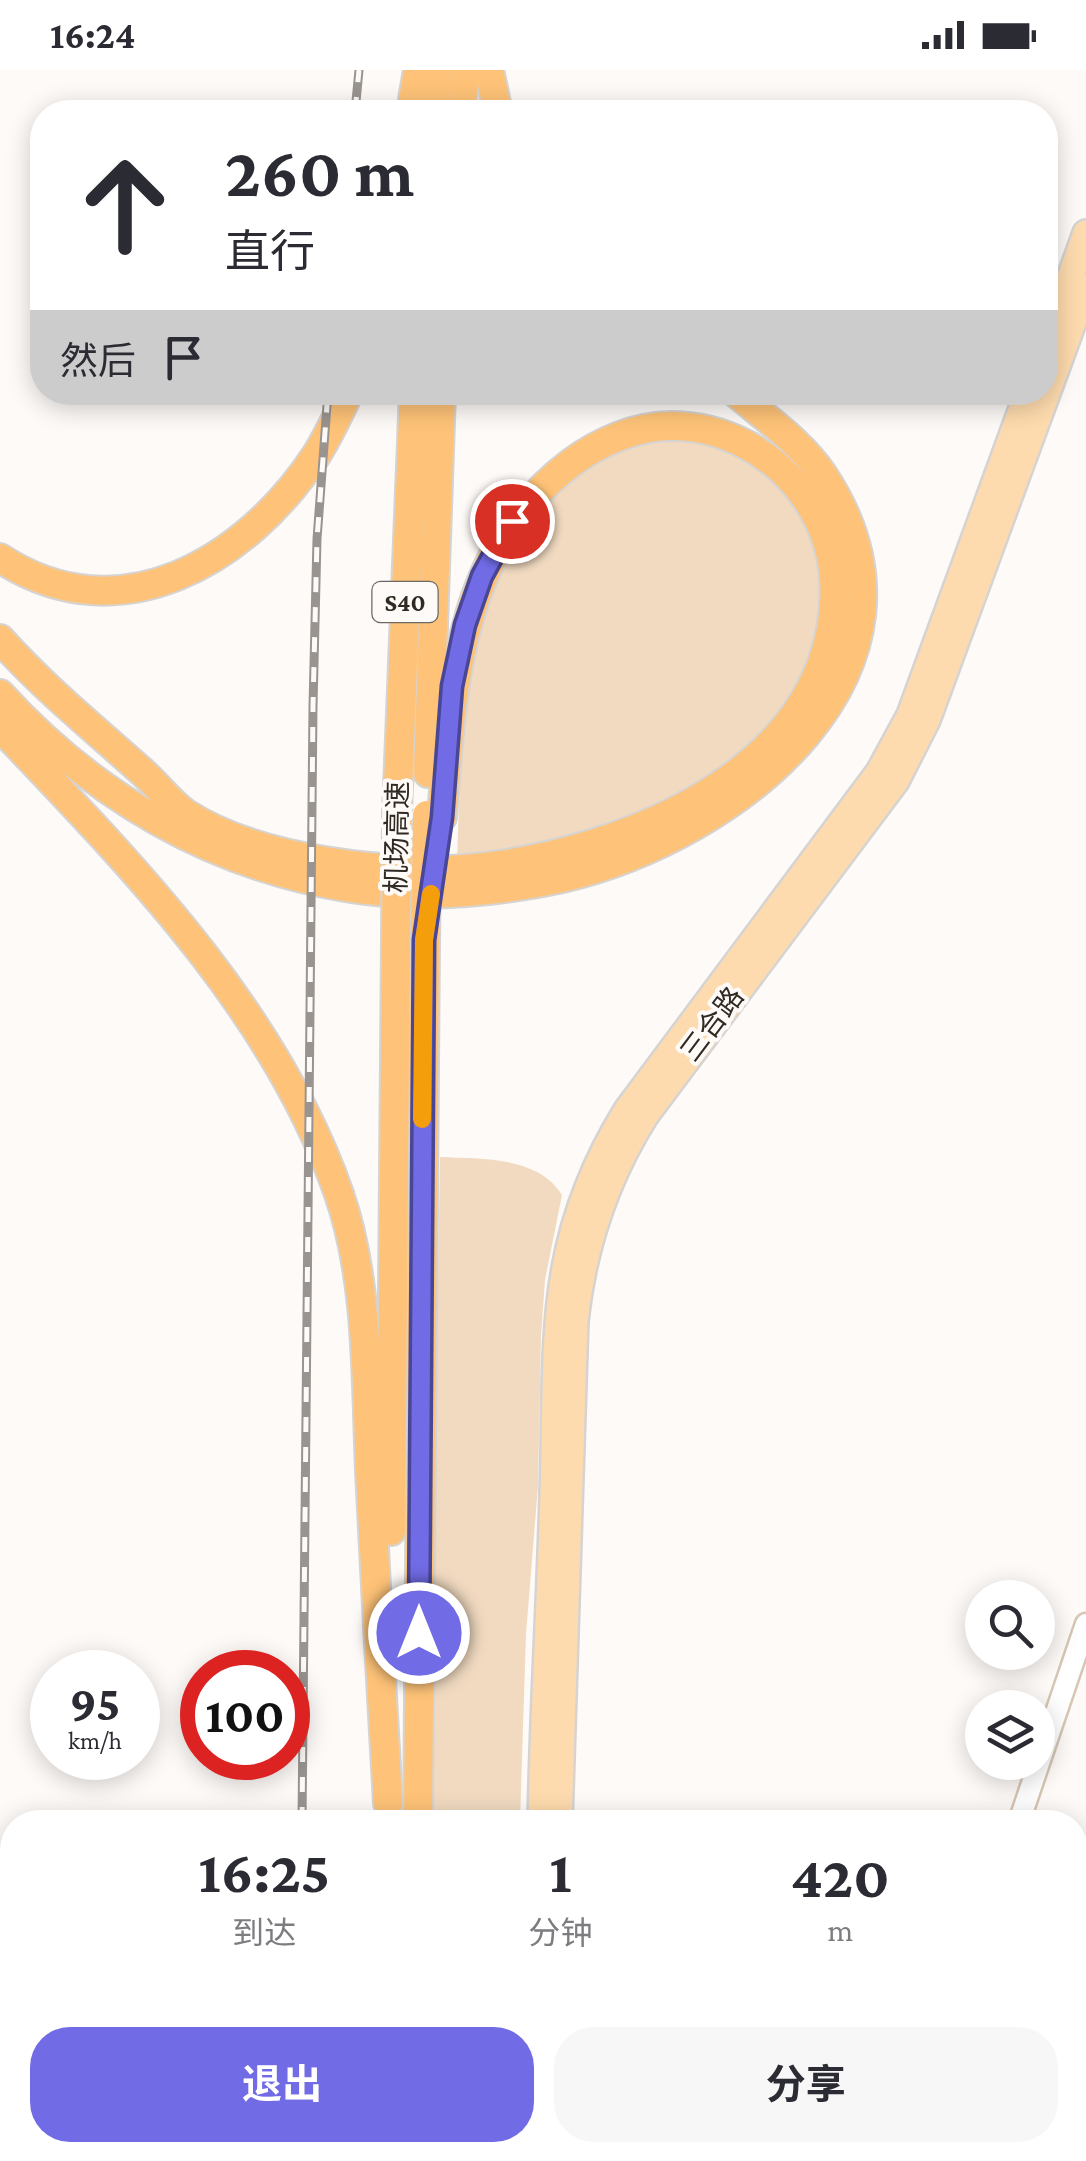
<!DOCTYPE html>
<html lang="zh">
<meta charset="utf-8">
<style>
body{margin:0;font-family:"Crimson Pro","Noto Sans SC",serif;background:#f7f7f7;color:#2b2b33;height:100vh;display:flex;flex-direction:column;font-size:38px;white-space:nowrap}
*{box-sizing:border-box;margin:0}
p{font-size:32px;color:#7c7c81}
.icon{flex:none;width:55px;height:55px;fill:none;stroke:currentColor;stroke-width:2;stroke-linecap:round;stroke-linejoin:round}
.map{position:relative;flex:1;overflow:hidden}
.drawer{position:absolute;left:0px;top:1740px;width:1088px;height:352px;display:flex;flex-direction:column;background:#fff;border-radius:40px 40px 0 0;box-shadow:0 5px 25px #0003}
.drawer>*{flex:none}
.top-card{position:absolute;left:30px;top:30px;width:1028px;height:305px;border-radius:40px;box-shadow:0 5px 25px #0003;background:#fff;color:#2b2b33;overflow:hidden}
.fabs{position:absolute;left:965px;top:1510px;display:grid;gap:20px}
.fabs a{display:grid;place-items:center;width:90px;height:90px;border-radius:50%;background:#fff;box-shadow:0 5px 25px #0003;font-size:50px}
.speed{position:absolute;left:30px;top:1580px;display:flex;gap:20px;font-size:50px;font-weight:700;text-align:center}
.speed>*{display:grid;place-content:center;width:130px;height:130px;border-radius:50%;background:#fff;box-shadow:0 5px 25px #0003;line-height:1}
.speed small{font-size:25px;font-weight:400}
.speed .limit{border:15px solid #d22;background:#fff;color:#111}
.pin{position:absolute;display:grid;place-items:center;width:85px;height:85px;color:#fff;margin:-42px;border:5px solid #fff;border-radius:50%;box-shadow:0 2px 10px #0007}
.me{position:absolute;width:110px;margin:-55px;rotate:0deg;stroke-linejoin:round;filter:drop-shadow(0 0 8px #0008)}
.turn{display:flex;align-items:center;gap:35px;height:210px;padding:0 30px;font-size:45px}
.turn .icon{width:130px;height:130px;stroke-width:2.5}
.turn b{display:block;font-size:70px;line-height:85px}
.then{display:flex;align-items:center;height:95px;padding:0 30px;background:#0003;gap:20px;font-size:38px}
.eta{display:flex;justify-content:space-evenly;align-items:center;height:170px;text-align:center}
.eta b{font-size:60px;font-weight:700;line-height:70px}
.cta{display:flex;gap:20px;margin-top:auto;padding:20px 30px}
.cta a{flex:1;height:115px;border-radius:40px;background:#716be5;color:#fff;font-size:40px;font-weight:700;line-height:115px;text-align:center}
.cta a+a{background:#f7f7f7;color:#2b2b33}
.status{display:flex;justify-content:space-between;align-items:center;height:70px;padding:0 50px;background:#fff;direction:ltr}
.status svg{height:28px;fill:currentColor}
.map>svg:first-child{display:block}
.green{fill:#f1dac0}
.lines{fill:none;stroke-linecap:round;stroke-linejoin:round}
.minor-casing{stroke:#d6c7b4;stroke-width:25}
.major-casing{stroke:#d6d4d3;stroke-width:30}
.highway-casing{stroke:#d6d4d3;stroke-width:32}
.minor{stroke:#fff;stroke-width:20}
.major{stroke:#fedbae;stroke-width:25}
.highway{stroke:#fec378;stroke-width:28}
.rail-casing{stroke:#99948f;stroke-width:9}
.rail{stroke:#fefaf7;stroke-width:5;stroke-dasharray:15;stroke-linecap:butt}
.highway-bridge-casing{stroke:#d6d4d3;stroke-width:32;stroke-linecap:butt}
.highway-bridge{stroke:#fec378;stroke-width:28}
.route-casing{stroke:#494695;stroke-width:25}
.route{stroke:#716be5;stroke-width:18}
.slow{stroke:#f59e0b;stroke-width:18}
.labels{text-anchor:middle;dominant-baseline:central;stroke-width:8;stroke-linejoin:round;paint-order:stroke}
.shield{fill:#fefaf7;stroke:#6e6863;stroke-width:2.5}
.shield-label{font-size:25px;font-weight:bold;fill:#302a23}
.street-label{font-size:28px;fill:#302a23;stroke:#fefaf7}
</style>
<div class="status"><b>16:24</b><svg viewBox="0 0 49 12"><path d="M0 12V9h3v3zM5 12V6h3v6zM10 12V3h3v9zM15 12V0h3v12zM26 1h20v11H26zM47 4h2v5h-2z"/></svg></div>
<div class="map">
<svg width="1086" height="2091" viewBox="0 0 1086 2091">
<rect width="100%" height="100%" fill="#fefaf7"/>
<g class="green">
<path d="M 657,368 L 709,369 L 743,384 L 798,431 L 817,467 L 826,540 L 802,621 L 736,693 L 614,758 L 457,791 C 464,615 457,432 657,368 Z"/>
<path d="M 440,1087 C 482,1089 538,1086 562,1125 L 545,1210 L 541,1266 L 538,1416 L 526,1564 L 520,1752 L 429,1752 Z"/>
<rect x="424" y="2080" width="94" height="11"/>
</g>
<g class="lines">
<defs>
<g id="minor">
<polyline points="1019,1752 1086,1554"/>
<polyline points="1075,1872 1086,1876"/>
</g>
<g id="major">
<polyline points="1045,278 1086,163"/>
<path d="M 541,1752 C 543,1643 550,1533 553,1424 C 558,1274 544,1174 627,1040 L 879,702 L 910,645 L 1028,322"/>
<path d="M 559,1752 L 575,1251 C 583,1176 605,1110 645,1046 L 896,711 L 927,650 L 1086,217"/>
<polyline points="540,2080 540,2091"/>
<polyline points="558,2080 558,2091"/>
</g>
<g id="highway">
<polyline points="489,0 498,42"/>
<polyline points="411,42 418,0"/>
<polyline points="433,42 437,0"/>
<polyline points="461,42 465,0"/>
<path d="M 0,488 C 120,567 247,491 317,384 C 329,365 339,343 349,322"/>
<path d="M 0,569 C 43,617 91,656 139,699 C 155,712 168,731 185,743 C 258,791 401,808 485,797 C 628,779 823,703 834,535 C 837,495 827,457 803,424 C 772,382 724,356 671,356 C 636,356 599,372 571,393 C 457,479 452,617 442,747"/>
<path d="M 0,624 C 93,726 212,796 351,818 C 421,829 493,823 562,808 C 736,768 952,600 823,405 C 801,372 765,348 735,322"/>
<path d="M 0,657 C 131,795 275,940 339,1124 C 369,1211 366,1309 370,1401 C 375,1512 382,1622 388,1733"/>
<polyline points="428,703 441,322"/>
<polyline points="397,742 414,322"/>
<polyline points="391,1461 396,867"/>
<polyline points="418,1752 425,870"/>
<polyline points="382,2091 382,2080"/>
<polyline points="414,2091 414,2080"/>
</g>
</defs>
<use href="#minor" class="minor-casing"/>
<use href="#major" class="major-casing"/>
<use href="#highway" class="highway-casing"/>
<use href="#minor" class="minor"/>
<use href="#major" class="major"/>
<use href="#highway" class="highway"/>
<defs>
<g id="rail">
<polyline points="355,42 359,0"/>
<polyline points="302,1752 313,636 317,469 328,322"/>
<polyline points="308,2091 308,2080"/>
</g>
</defs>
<use href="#rail" class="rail-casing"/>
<use href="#rail" class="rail"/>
<defs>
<g id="highway-bridge">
<polyline points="396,867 397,742"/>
<polyline points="425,870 427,745"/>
</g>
</defs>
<use href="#highway-bridge" class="highway-bridge-casing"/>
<use href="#highway-bridge" class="highway-bridge"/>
</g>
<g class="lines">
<defs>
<polyline id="route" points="419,1563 424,870 442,747 452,616 465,555 482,506 512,451"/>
</defs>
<use href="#route" class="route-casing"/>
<use href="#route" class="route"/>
<polyline class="slow" points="422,1049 424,870 431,824"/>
</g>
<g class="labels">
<rect class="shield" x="372.5" y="512" width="65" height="40" rx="8"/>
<g class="shield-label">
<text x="405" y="532">S40</text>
</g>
<g class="street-label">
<text transform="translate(397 767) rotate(-89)">机场高速</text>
<text transform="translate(712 954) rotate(-53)">三合路</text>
</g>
</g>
</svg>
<div class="fabs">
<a><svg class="icon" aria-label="search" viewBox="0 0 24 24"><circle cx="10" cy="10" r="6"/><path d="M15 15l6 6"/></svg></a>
<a><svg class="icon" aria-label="layers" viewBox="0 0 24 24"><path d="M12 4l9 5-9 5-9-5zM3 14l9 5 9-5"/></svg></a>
</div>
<div class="speed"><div>95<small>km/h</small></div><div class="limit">100</div></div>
<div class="pin" style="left:512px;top:451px;background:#d93025"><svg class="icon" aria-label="arrive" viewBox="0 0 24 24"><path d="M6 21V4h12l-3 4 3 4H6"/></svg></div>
<svg class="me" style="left:419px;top:1563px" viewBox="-20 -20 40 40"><circle r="17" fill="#716be5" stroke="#fff" stroke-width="3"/><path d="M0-11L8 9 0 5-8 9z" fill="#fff"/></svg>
<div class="top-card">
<div class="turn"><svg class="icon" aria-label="ahead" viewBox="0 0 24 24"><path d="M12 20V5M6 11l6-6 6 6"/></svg><div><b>260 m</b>直行</div></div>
<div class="then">然后<svg class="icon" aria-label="arrive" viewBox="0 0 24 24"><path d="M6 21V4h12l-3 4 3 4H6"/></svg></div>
</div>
<section class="drawer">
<div class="eta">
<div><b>16:25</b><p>到达</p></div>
<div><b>1</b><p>分钟</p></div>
<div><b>420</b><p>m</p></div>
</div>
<div class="cta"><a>退出</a><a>分享</a></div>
</section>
</div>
